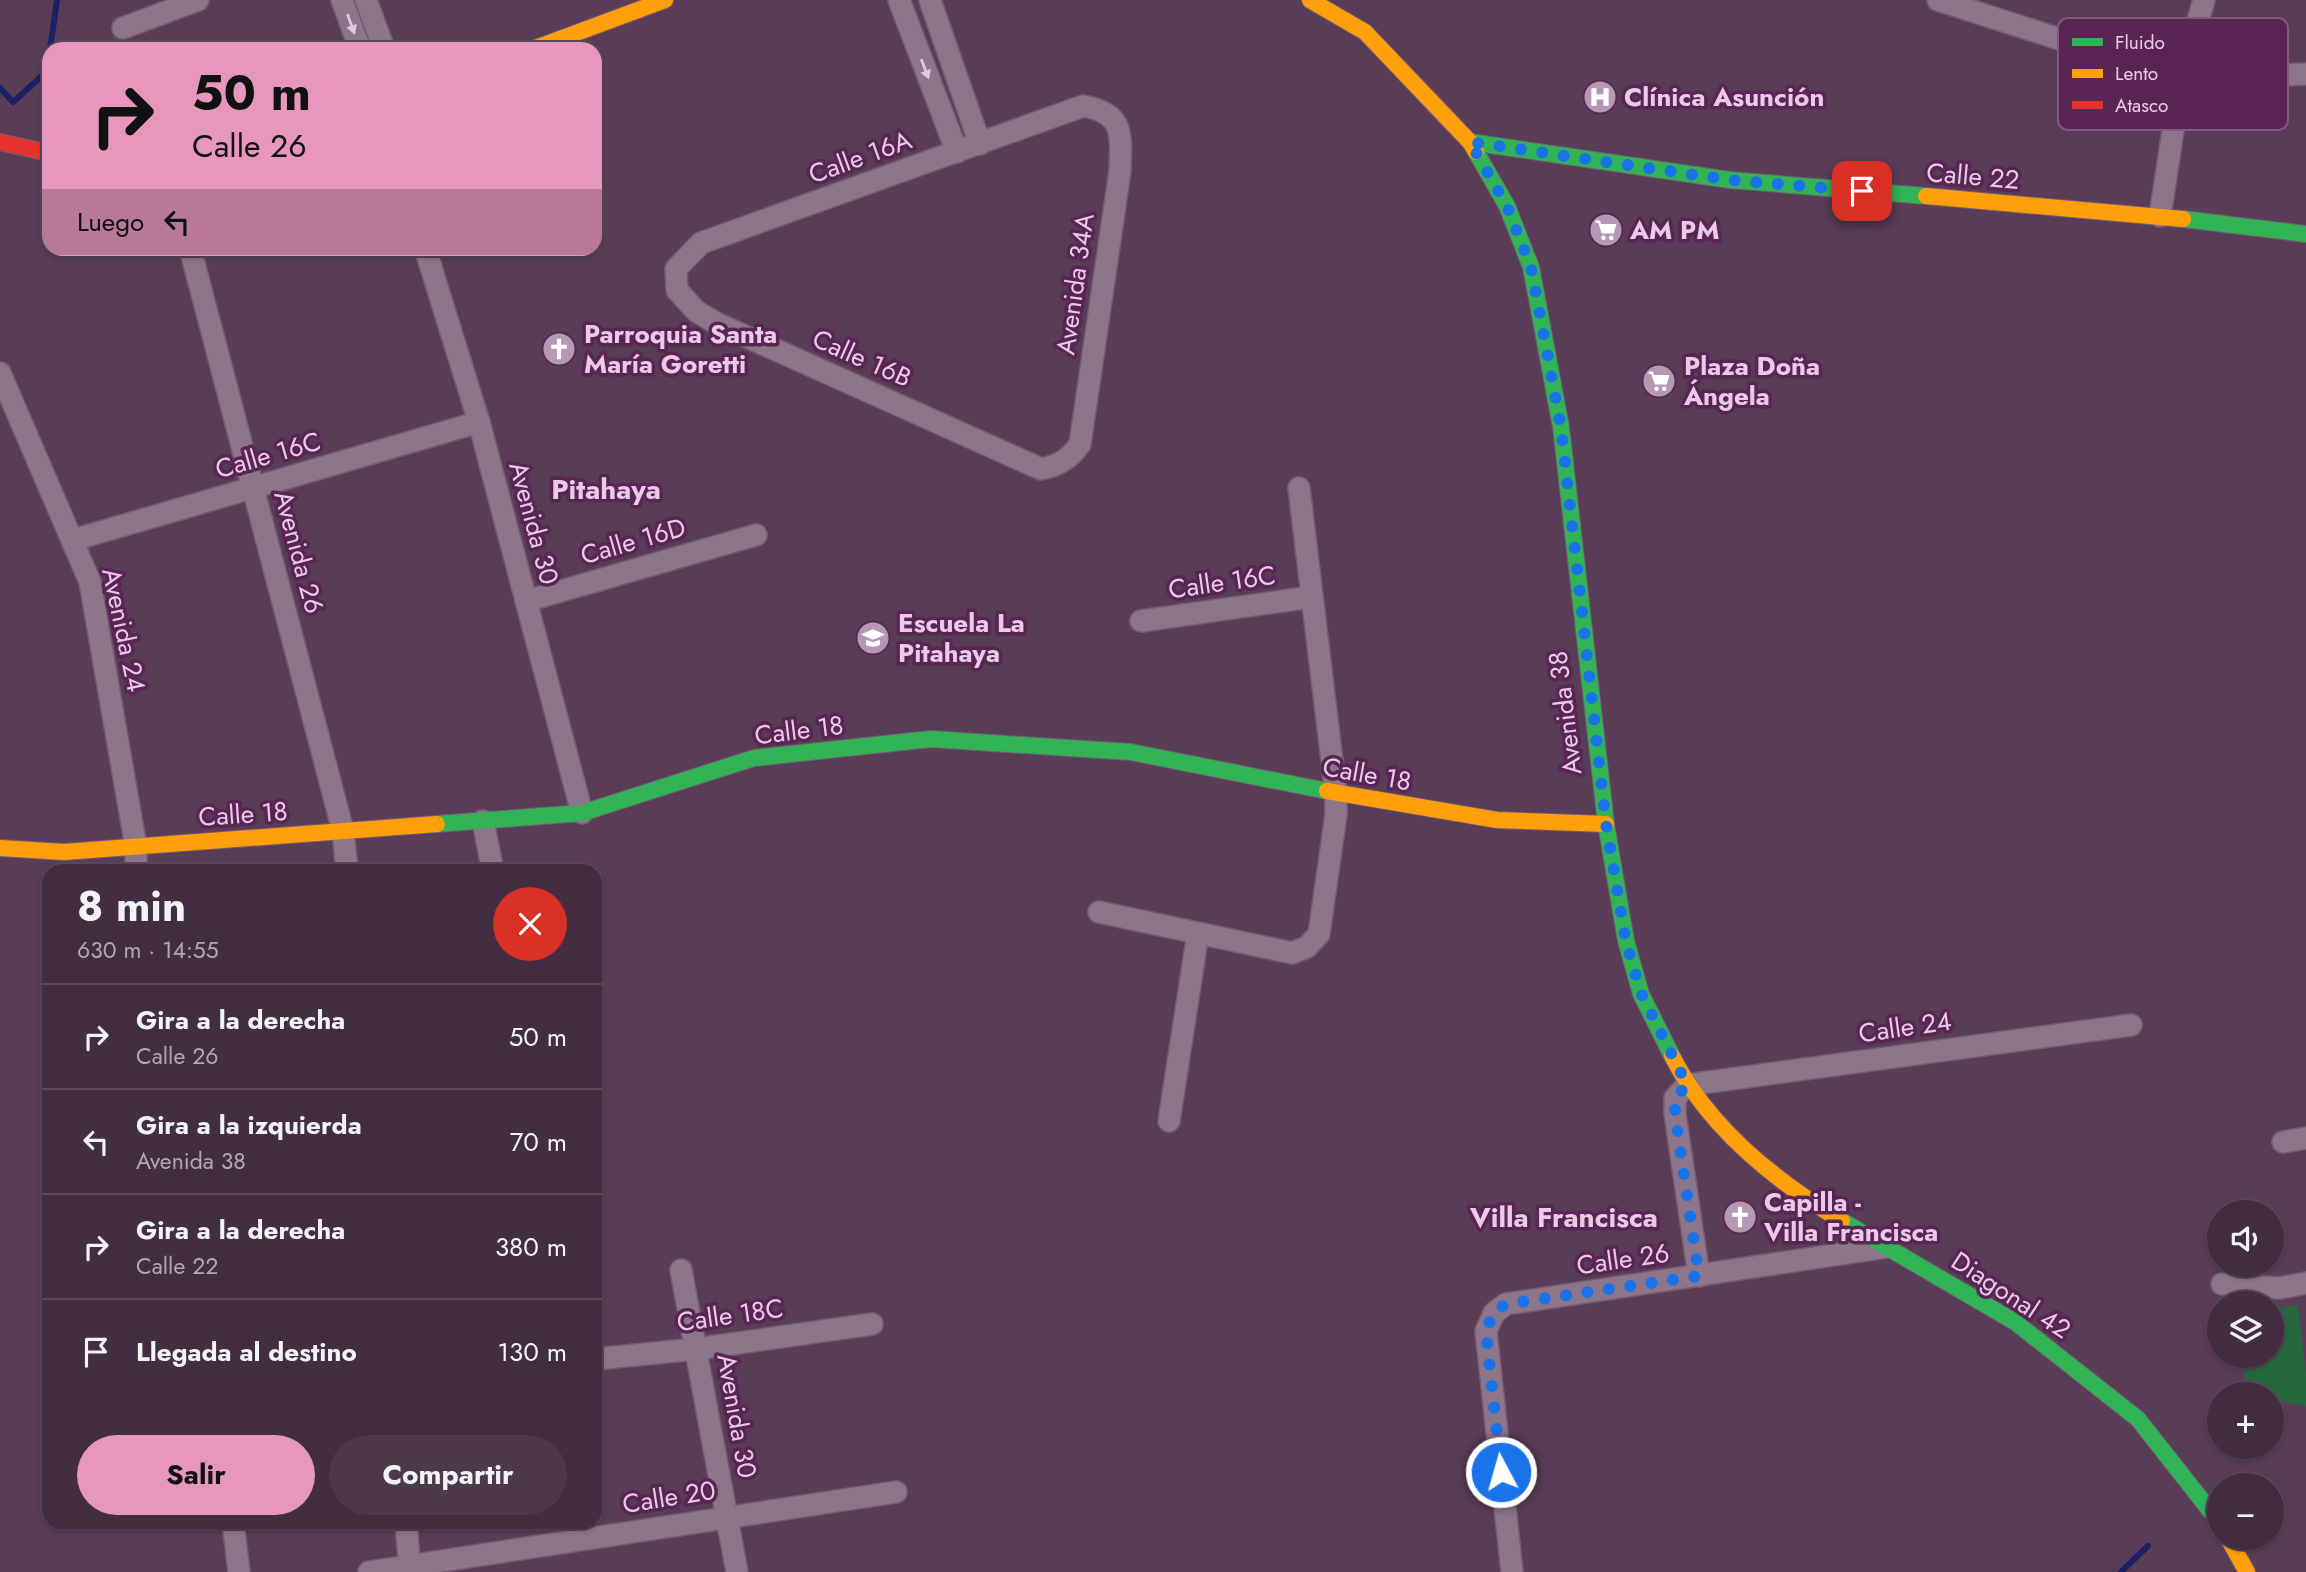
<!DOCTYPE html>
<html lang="es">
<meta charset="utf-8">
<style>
body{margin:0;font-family:Jost,sans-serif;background:#4d394b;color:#f1f3f6;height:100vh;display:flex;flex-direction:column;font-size:26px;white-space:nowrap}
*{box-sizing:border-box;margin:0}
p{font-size:23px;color:#afa8b1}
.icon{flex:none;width:38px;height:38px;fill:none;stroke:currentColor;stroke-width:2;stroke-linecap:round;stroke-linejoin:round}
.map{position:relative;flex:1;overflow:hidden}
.drawer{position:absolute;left:42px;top:864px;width:560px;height:665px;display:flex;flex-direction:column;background:#432d40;border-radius:21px;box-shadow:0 2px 5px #0004,0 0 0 2px #5b4959}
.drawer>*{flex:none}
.banner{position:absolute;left:42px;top:42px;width:560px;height:214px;border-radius:21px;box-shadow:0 2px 5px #0004,0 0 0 2px #5b4959;background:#e797bd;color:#111;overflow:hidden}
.buttons{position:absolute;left:2207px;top:1200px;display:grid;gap:14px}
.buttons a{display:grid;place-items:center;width:77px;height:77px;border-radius:50%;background:#432d40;box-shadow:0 2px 5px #0004,0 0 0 2px #5b4959;font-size:35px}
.pin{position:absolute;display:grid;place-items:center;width:60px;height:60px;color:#fff;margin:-30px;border-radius:14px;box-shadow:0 4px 10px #0006}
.me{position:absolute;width:77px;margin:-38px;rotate:354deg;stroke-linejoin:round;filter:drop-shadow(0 0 5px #0008)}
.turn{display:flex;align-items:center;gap:24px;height:147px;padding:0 35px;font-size:32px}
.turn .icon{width:91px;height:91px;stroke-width:2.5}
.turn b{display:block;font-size:49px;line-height:60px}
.then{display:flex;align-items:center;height:66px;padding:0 35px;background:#0003;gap:14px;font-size:26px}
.round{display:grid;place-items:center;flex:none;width:74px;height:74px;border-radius:37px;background:#4d394b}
.overview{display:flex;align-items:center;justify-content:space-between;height:119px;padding:0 35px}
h1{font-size:42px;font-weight:700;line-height:52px}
.primary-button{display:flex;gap:14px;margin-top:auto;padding:14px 35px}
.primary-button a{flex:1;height:80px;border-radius:42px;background:#e797bd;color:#111;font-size:28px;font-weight:700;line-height:80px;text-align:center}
.primary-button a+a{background:#4d394b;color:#f1f3f6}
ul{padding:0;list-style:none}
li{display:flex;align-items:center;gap:21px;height:105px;padding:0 35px;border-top:2px solid #5b4959}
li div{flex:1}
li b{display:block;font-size:26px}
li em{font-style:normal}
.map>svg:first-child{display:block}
.green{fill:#25683e}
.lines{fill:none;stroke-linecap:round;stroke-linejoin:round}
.stream{stroke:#1c2067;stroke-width:6}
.street-casing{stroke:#745b71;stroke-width:24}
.fast-casing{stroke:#745b71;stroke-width:18}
.slow-casing{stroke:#745b71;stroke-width:18}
.jam-casing{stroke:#745b71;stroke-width:18}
.street{stroke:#8d758a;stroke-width:21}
.fast{stroke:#30b455;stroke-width:16}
.slow{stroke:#ff9f0a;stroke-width:16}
.jam{stroke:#e5322d;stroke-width:16}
.oneway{fill:#e5c6e1}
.route{stroke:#1a73e8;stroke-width:12;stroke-dasharray:0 21.6}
.labels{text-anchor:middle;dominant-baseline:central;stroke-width:7;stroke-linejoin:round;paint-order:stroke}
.poi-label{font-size:26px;font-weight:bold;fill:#eacae6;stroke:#592555;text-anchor:start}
.street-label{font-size:26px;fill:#eacae6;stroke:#592555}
.neighbourhood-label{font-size:28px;font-weight:bold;fill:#eacae6;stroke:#592555}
.key{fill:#592555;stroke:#845780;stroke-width:2}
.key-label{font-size:19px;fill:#eacae6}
</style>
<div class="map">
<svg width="2306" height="1572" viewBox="0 0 2306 1572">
<rect width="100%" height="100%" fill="#593c56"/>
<polygon class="green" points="2298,1305 2306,1372 2306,1406 2272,1400 2272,1395 2244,1395 2245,1356 2272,1356 2272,1309"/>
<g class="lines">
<g class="stream">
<polyline points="50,49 57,0"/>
<polyline points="0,88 13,102 43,75 49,53"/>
<polyline points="2121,1572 2148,1546"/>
</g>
<defs>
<g id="street">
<polyline points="342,0 360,49"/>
<polyline points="366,0 384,49"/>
<polyline points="899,0 957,152"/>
<polyline points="930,0 980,144"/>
<polyline points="1938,0 2181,78 2306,74"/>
<polyline points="123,28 198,0"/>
<path d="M 1083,106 C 1125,113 1121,135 1120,171 L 1080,444 C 1070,459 1058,466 1041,469 L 716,323 L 696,311 L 677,290 L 676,269 L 701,243 Z"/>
<polyline points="2160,216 2181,78 2204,0"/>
<polyline points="190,248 343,831 347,872"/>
<polyline points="425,248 479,422 582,813"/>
<polyline points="0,373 90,582 136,847 136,872"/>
<polyline points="73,540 479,422"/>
<polyline points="526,601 756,535"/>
<polyline points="1141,621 1311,597"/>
<polyline points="483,821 493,872"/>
<polyline points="1099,912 1292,953 1307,947 1319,934 1336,815 1336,794 1299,488"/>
<polyline points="1169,1121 1198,933"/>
<polyline points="2283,1142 2306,1138"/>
<polyline points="681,1270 737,1572"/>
<polyline points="1699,1276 1675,1114 1675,1098 1687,1085 2131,1025"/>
<polyline points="2222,1284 2279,1288 2306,1283"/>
<polyline points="595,1359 696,1349 872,1324"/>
<polyline points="233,1522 239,1572"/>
<polyline points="406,1522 410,1572"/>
<polyline points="369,1572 896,1492"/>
<polyline points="1512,1572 1486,1331 1494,1313 1506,1304 1887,1247"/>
</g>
<g id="fast">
<polyline points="1470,142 1730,180 1926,196"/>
<polyline points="1476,152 1507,206 1531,267 1561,427 1606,824 1626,941 1641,994 1672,1056"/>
<polyline points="2183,219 2306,234"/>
<polyline points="437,824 582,813 754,758 931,739 1131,752 1327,791"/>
<polyline points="1842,1221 2015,1322 2138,1419 2219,1522"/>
</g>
<g id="slow">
<polyline points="1310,0 1365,32 1470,142 1476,152"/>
<polyline points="533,49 665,0"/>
<polyline points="1926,196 2183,219"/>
<polyline points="1327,791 1497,820 1606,824"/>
<polyline points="0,848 64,852 437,824"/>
<path d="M 1672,1056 C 1708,1127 1775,1181 1842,1221"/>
<polyline points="2228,1538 2247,1572"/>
</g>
<polyline id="jam" points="0,142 49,153"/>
</defs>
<use href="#street" class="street-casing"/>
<use href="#fast" class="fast-casing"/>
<use href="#slow" class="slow-casing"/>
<use href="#jam" class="jam-casing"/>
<use href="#street" class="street"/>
<use href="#fast" class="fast"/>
<use href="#slow" class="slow"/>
<use href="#jam" class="jam"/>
</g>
<defs><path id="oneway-solid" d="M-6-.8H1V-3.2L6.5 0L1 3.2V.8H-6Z" transform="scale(1.75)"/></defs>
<g class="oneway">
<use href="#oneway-solid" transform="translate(351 24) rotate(70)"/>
<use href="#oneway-solid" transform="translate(925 69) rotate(69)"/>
</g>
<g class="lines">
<polyline class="route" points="1501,1472 1486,1331 1493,1313 1506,1304 1699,1276 1675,1114 1675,1098 1687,1085 1641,993 1626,942 1606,824 1561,427 1531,267 1507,206 1470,142 1730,180 1862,191"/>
</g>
<defs>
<symbol id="hospital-disc" viewBox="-11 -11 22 22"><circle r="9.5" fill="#b798b4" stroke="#592555"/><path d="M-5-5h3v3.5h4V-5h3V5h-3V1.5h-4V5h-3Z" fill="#fff"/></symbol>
<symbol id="supermarket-disc" viewBox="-11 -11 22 22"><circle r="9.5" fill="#b798b4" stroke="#592555"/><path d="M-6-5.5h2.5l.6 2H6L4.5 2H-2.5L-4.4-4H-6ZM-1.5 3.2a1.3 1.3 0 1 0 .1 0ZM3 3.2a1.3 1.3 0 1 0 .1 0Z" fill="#fff"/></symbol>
<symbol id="church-disc" viewBox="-11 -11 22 22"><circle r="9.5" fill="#b798b4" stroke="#592555"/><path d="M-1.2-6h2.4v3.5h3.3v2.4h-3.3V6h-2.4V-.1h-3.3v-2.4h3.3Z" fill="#fff"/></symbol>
<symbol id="school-disc" viewBox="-11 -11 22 22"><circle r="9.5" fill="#b798b4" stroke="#592555"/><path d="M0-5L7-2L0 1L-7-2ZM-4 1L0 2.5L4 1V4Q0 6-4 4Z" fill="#fff"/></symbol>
</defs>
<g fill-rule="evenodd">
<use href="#hospital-disc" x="1581" y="78" width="38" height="38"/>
<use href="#supermarket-disc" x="1587" y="211" width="38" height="38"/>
<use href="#church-disc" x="540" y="330" width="38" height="38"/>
<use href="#supermarket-disc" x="1640" y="362" width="38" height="38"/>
<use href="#school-disc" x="854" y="619" width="38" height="38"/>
<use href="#church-disc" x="1721" y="1198" width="38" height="38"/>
</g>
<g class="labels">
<g class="poi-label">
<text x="1624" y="97">Clínica Asunción</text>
<text x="1630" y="230">AM PM</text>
<text x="584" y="334">Parroquia Santa<tspan x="584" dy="30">María Goretti</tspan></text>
<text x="1684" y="366">Plaza Doña<tspan x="1684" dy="30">Ángela</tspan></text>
<text x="898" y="623">Escuela La<tspan x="898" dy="30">Pitahaya</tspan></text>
<text x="1764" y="1202">Capilla -<tspan x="1764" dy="30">Villa Francisca</tspan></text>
</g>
<g class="street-label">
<text transform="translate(860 157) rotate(-20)">Calle 16A</text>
<text transform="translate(1973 176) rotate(5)">Calle 22</text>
<text transform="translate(1075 284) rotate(-82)">Avenida 34A</text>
<text transform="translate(862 358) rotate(24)">Calle 16B</text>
<text transform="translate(268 455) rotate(-16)">Calle 16C</text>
<text transform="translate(534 523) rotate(75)">Avenida 30</text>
<text transform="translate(633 541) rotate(-16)">Calle 16D</text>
<text transform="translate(299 552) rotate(75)">Avenida 26</text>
<text transform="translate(1222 582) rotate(-8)">Calle 16C</text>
<text transform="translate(124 630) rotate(78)">Avenida 24</text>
<text transform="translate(1565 713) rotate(-97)">Avenida 38</text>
<text transform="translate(799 730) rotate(-7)">Calle 18</text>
<text transform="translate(1367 774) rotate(10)">Calle 18</text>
<text transform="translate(243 814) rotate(-4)">Calle 18</text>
<text transform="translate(1905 1027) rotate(-8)">Calle 24</text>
<text transform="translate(1623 1259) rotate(-8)">Calle 26</text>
<text transform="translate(2011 1295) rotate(33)">Diagonal 42</text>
<text transform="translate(730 1315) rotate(-8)">Calle 18C</text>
<text transform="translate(737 1416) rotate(80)">Avenida 30</text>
<text transform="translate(669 1497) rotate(-9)">Calle 20</text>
</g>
<g class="neighbourhood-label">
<text x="606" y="489">Pitahaya</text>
<text x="1564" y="1217">Villa Francisca</text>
</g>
</g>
<rect x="2058" y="18" width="230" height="112" rx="10" class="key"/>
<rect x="2072" y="38" width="31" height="8" fill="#30b455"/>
<rect x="2072" y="69" width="31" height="9" fill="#ff9f0a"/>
<rect x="2072" y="101" width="31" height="8" fill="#e5322d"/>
<g class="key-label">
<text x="2115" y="49">Fluido</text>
<text x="2115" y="80">Lento</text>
<text x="2115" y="112">Atasco</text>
</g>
</svg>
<div class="buttons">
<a><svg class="icon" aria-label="sound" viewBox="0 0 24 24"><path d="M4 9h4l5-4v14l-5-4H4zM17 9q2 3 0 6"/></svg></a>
<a><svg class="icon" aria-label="layers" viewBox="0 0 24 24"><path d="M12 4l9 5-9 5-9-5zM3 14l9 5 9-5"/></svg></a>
<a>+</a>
<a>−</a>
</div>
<div class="pin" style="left:1862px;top:191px;background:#d93025"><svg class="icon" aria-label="arrive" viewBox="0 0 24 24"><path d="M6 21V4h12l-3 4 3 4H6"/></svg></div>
<svg class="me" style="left:1501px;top:1472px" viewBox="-20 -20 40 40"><circle r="17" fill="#1a73e8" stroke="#fff" stroke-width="3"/><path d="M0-11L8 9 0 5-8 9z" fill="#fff"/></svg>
<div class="banner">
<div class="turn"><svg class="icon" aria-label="right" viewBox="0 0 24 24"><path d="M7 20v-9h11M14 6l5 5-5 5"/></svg><div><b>50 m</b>Calle 26</div></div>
<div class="then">Luego<svg class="icon" aria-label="left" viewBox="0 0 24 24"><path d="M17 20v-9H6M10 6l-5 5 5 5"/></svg></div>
</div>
<section class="drawer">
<div class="overview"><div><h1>8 min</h1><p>630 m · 14:55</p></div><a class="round" style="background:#d93025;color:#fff"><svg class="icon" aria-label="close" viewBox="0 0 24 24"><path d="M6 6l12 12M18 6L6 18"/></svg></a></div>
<ul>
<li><svg class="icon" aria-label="right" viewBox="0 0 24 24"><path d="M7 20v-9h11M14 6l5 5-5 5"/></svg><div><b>Gira a la derecha</b><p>Calle 26</p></div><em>50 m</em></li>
<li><svg class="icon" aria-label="left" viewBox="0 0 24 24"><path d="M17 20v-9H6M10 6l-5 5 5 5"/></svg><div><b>Gira a la izquierda</b><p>Avenida 38</p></div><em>70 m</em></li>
<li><svg class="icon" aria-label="right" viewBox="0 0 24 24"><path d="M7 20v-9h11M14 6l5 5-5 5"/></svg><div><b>Gira a la derecha</b><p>Calle 22</p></div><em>380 m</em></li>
<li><svg class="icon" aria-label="arrive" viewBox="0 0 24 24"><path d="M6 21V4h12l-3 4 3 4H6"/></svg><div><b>Llegada al destino</b></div><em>130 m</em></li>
</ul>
<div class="primary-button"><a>Salir</a><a>Compartir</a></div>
</section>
</div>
